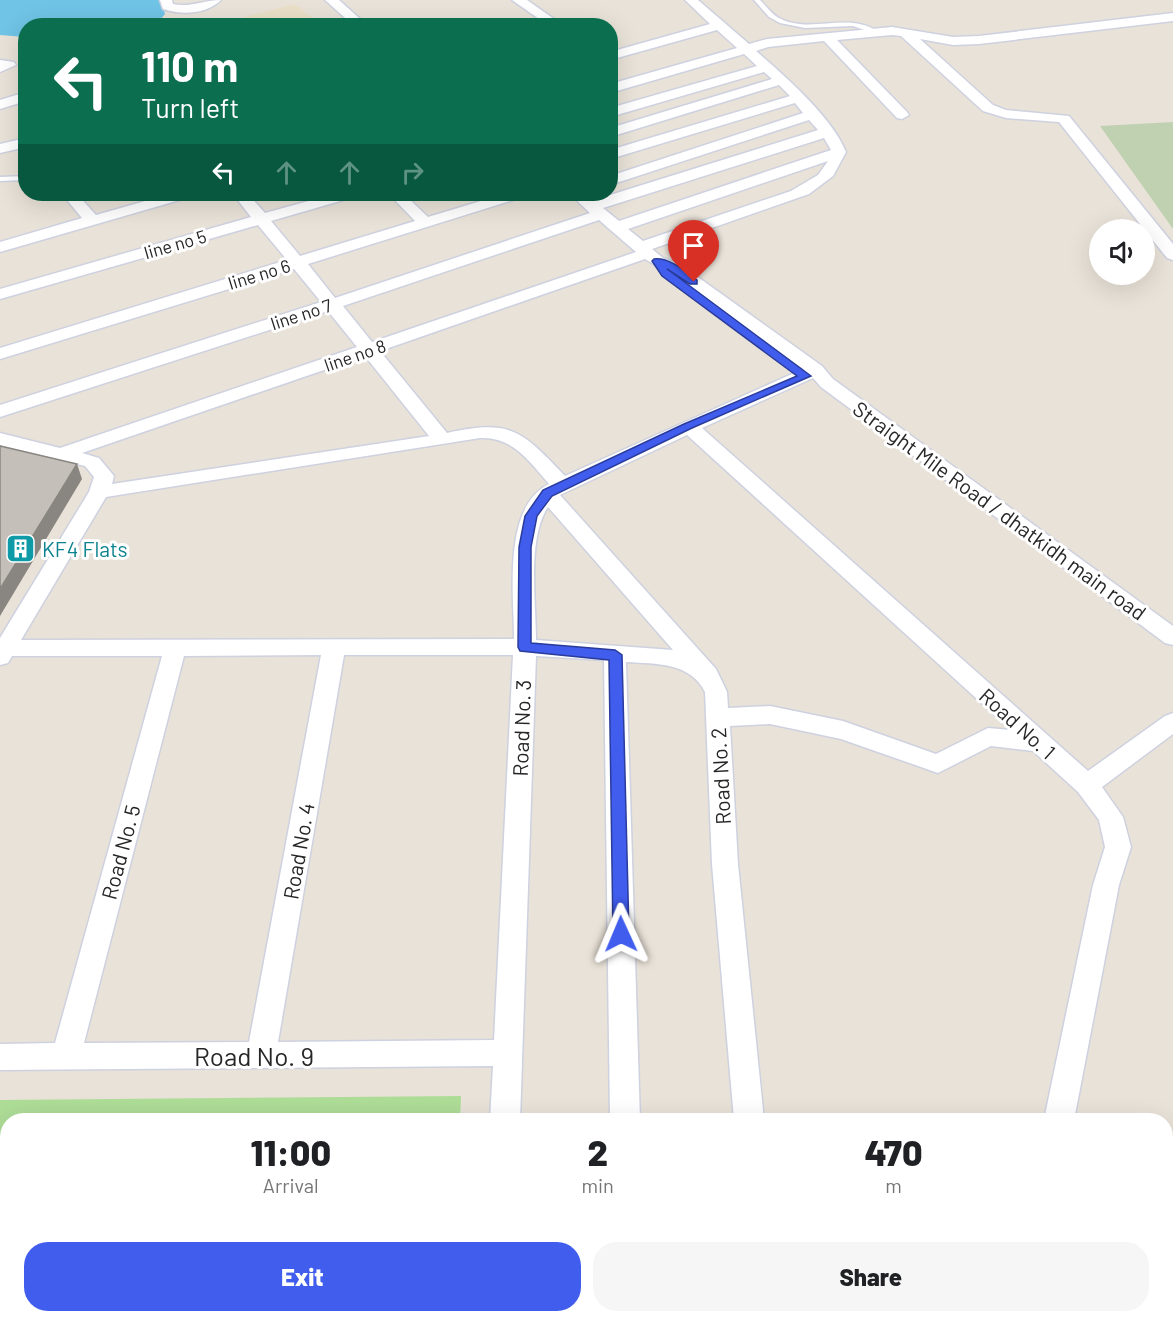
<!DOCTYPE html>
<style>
body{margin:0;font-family:Barlow,sans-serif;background:#f6f6f6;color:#202124;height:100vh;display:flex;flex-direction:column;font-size:22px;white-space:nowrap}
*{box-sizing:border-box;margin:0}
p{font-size:20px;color:#757577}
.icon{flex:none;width:33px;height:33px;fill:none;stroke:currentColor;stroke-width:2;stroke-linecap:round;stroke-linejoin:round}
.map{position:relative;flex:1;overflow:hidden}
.side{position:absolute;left:0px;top:1113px;width:1173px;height:210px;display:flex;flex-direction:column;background:#fff;border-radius:24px 24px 0 0;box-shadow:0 6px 24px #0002}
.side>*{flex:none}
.guide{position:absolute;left:18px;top:18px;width:600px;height:183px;border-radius:24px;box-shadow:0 6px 24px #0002;background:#0b6e4f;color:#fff;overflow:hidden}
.controls{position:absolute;left:1089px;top:219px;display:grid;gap:12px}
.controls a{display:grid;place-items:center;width:66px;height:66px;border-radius:50%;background:#fff;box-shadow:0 6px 24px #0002;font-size:30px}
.pin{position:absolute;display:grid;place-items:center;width:51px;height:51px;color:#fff;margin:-62px -26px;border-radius:50% 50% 50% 0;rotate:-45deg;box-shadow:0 0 6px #0007}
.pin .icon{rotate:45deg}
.me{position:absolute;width:66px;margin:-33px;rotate:359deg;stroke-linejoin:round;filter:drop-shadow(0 0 4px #0008)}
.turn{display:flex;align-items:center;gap:21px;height:126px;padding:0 24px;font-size:27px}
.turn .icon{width:78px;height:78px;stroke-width:2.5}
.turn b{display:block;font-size:42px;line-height:51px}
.lanes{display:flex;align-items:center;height:57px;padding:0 24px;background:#0003;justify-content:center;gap:30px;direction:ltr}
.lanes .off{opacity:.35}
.eta{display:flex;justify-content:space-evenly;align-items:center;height:102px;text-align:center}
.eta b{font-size:36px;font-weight:800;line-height:42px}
.primary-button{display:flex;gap:12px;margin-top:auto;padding:12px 24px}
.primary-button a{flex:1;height:69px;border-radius:24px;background:#405dee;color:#fff;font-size:24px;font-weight:800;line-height:69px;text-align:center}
.primary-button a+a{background:#f6f6f6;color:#202124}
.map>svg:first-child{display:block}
.education{fill:#eae0c8}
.green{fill:#aedd97}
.cemetery{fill:#c0d1b1}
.water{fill:#70c4e6}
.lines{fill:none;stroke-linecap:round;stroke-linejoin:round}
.lane-casing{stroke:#ced1df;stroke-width:3}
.street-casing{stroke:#ced1df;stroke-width:3}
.lane{fill:#fff;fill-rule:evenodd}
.street{fill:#fff;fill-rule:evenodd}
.shaded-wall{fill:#898681}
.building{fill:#c4bfb8;stroke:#898681;stroke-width:1.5}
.route{fill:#405dee;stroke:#2a3c9b;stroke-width:1.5}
.labels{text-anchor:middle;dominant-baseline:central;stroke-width:6;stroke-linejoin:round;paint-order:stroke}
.far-street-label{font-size:18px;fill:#262626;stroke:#fff}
.street-label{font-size:21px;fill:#262626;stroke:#fff}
.culture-label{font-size:21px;fill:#0d838f;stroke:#fff;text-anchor:start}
.near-street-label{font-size:26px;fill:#262626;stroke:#fff}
</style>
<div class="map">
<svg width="1173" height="1323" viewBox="0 0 1173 1323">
<rect width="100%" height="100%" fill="#e9e2d8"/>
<polygon class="education" points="295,4 321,25 213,25"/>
<polygon class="green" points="461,1096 460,1120 8,1120 8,1316 449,1316 449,1323 0,1323 0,1100"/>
<polygon class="cemetery" points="1173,122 1173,229 1100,126"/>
<polygon class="water" points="0,0 161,0 165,14 156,25 26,26 25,37 0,35"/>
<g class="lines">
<defs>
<g id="lane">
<path d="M 754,0 L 760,0 C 767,7 772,15 781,19 C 812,34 849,11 878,32 L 875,34 L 853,26 L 805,28 L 780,23 L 769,17 Z"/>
<polygon points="26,176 26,180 0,181 0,177"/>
</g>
<g id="street">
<path d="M 160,0 L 172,0 L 173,4 C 189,8 205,0 221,0 C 206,15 181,15 163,9 Z"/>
<polygon points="325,0 339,0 368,26 354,26"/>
<polygon points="512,0 527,0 564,26 549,26"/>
<path d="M 685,0 L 698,0 L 749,44 L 767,39 L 892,27 L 953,37 L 979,36 L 1173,13 L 1173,21 L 979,44 L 953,45 L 920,39 L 993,105 L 1006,110 L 1069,116 L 1173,244 L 1173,260 L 1167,258 L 1059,122 L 1006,118 L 983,111 L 901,36 L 892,35 L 837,40 L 907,112 L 909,115 L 902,119 L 897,118 L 824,41 L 768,47 L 756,51 C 784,75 832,117 846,152 L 833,176 L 809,194 L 652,249 L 663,258 L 681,265 L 822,366 L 833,379 L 1173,626 L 1173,645 L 1165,643 L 821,387 L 813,378 L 702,428 L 1088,771 L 1165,716 L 1173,713 L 1173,734 L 1102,787 L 1123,817 L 1131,847 L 1119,885 L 1074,1120 L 1044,1120 L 1093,885 L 1105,847 L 1099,820 L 1078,792 L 1033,751 L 991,746 L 938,773 L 841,739 L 770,724 L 730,726 L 738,864 L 764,1120 L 734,1120 L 712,864 L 705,692 C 690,662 656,664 626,662 L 640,1120 L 610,1120 L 604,660 L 536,656 L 520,1120 L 490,1120 L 493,1066 L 0,1070 L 0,1044 L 55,1043 L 162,656 L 12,656 L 8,663 L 0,665 L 0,638 L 89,492 L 94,477 L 85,466 L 0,445 L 0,433 L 60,448 L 357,347 L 328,311 L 0,417 L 0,405 L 321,302 L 294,269 L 0,359 L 0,348 L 287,260 L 258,225 L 0,299 L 0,289 L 251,217 L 233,194 L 248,194 L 265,213 L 334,194 L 356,194 L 354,197 L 271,221 L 300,256 L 415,221 L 389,194 L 404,194 L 428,217 L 504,194 L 526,194 L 523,197 L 308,264 L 335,298 L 590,213 L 570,194 L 586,194 L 594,200 L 818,130 L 809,120 L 610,185 L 610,176 L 803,113 L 795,103 L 610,159 L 610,150 L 790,96 L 779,85 L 610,137 L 610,128 L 772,79 L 764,72 L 610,117 L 610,108 L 757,66 L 744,54 L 610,93 L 610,84 L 737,48 L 717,30 L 610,60 L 610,52 L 710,24 ZM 824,138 L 831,150 L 619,221 L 603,208 ZM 828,161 L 818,175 L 791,191 L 643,241 L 628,229 ZM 599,220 L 636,252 L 372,342 L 343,306 ZM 645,259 L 669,273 L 803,369 L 565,476 C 521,430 511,419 447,433 L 380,351 ZM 365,356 L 429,436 L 112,484 L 114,476 L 99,458 L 82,453 ZM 687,435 L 1011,730 L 988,728 L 936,754 L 843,721 L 770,706 L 728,708 L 727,692 L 716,669 L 560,495 ZM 480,438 C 512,436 530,462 549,484 C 502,507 514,594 514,639 L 21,640 L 106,497 ZM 548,507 L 673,650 L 536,640 C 536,602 527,538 548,507 ZM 321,655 L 249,1042 L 84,1043 L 184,656 ZM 344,655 L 513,655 L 494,1040 L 278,1042 Z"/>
<polygon points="0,60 14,62 16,65 0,72"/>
<polygon points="26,92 26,101 0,109 0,100"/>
<polygon points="26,138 26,147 0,153 0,144"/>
<polygon points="62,194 77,194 96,215 170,194 193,194 190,197 0,252 0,242 82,218"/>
<rect x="481" y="1316" width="32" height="7"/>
<polygon points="612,1316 644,1316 645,1323 613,1323"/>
<rect x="752" y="1316" width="32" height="7"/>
<polygon points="1043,1316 1075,1316 1076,1323 1044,1323"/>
</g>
</defs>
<use href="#lane" class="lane-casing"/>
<use href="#street" class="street-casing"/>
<use href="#lane" class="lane"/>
<use href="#street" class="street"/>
</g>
<polygon class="shaded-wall" points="77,464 82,479 0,616 0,589"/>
<polygon class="building" points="0,446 77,464 0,589"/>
<path class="route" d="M 654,259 C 669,257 685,271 697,280 L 697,284 L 690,284 L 667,269 L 811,376 L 692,428 L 552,496 L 537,516 L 531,547 L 531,643 L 615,650 L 622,655 L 629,934 L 627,939 L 621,941 L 615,939 L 613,934 L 609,660 L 520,651 L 518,647 L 519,547 L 525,516 L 543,490 L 684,424 L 797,376 L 662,276 L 652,261 Z"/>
<defs>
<symbol id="building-square" viewBox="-11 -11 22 22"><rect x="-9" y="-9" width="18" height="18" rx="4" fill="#0f9aa8" stroke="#fff"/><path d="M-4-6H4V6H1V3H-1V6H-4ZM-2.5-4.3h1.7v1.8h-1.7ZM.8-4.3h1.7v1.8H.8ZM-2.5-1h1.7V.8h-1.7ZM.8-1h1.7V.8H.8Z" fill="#fff"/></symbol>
</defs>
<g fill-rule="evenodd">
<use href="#building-square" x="4" y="532" width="33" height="33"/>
</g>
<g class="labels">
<g class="far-street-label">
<text transform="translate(175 244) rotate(-16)">line no 5</text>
<text transform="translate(259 274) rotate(-17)">line no 6</text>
<text transform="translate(301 314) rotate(-18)">line no 7</text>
<text transform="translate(355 355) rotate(-19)">line no 8</text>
</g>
<g class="street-label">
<text transform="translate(1000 510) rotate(36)">Straight Mile Road / dhatkidh main road</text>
<text transform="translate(1018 723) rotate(42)">Road No. 1</text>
<text transform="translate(521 728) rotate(-88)">Road No. 3</text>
<text transform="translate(720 776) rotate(-93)">Road No. 2</text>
<text transform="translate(298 851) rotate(-80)">Road No. 4</text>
<text transform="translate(120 852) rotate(-75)">Road No. 5</text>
</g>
<g class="culture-label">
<text x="42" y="548">KF4 Flats</text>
</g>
<g class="near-street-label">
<text x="254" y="1055">Road No. 9</text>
</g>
</g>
</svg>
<div class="controls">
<a><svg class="icon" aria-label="sound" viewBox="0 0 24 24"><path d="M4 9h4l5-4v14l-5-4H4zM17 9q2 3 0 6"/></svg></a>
</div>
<div class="pin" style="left:694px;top:282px;background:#d93025"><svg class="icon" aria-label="arrive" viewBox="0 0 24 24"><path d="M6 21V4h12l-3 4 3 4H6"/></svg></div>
<svg class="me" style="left:621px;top:934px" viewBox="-20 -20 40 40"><path d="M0-17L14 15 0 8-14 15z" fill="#405dee" stroke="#fff" stroke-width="4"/></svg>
<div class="guide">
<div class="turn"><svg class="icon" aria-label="left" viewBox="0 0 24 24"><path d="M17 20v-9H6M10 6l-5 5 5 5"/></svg><div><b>110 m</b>Turn left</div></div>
<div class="lanes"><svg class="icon" aria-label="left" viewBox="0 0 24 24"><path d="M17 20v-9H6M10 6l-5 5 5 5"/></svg><svg class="icon off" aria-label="ahead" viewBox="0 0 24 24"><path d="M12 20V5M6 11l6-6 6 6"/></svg><svg class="icon off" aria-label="ahead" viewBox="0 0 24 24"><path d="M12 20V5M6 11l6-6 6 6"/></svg><svg class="icon off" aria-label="right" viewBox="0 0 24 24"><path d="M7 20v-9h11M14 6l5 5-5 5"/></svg></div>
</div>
<section class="side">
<div class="eta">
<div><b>11:00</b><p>Arrival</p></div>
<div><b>2</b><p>min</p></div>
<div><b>470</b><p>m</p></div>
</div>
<div class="primary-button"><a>Exit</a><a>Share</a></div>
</section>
</div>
